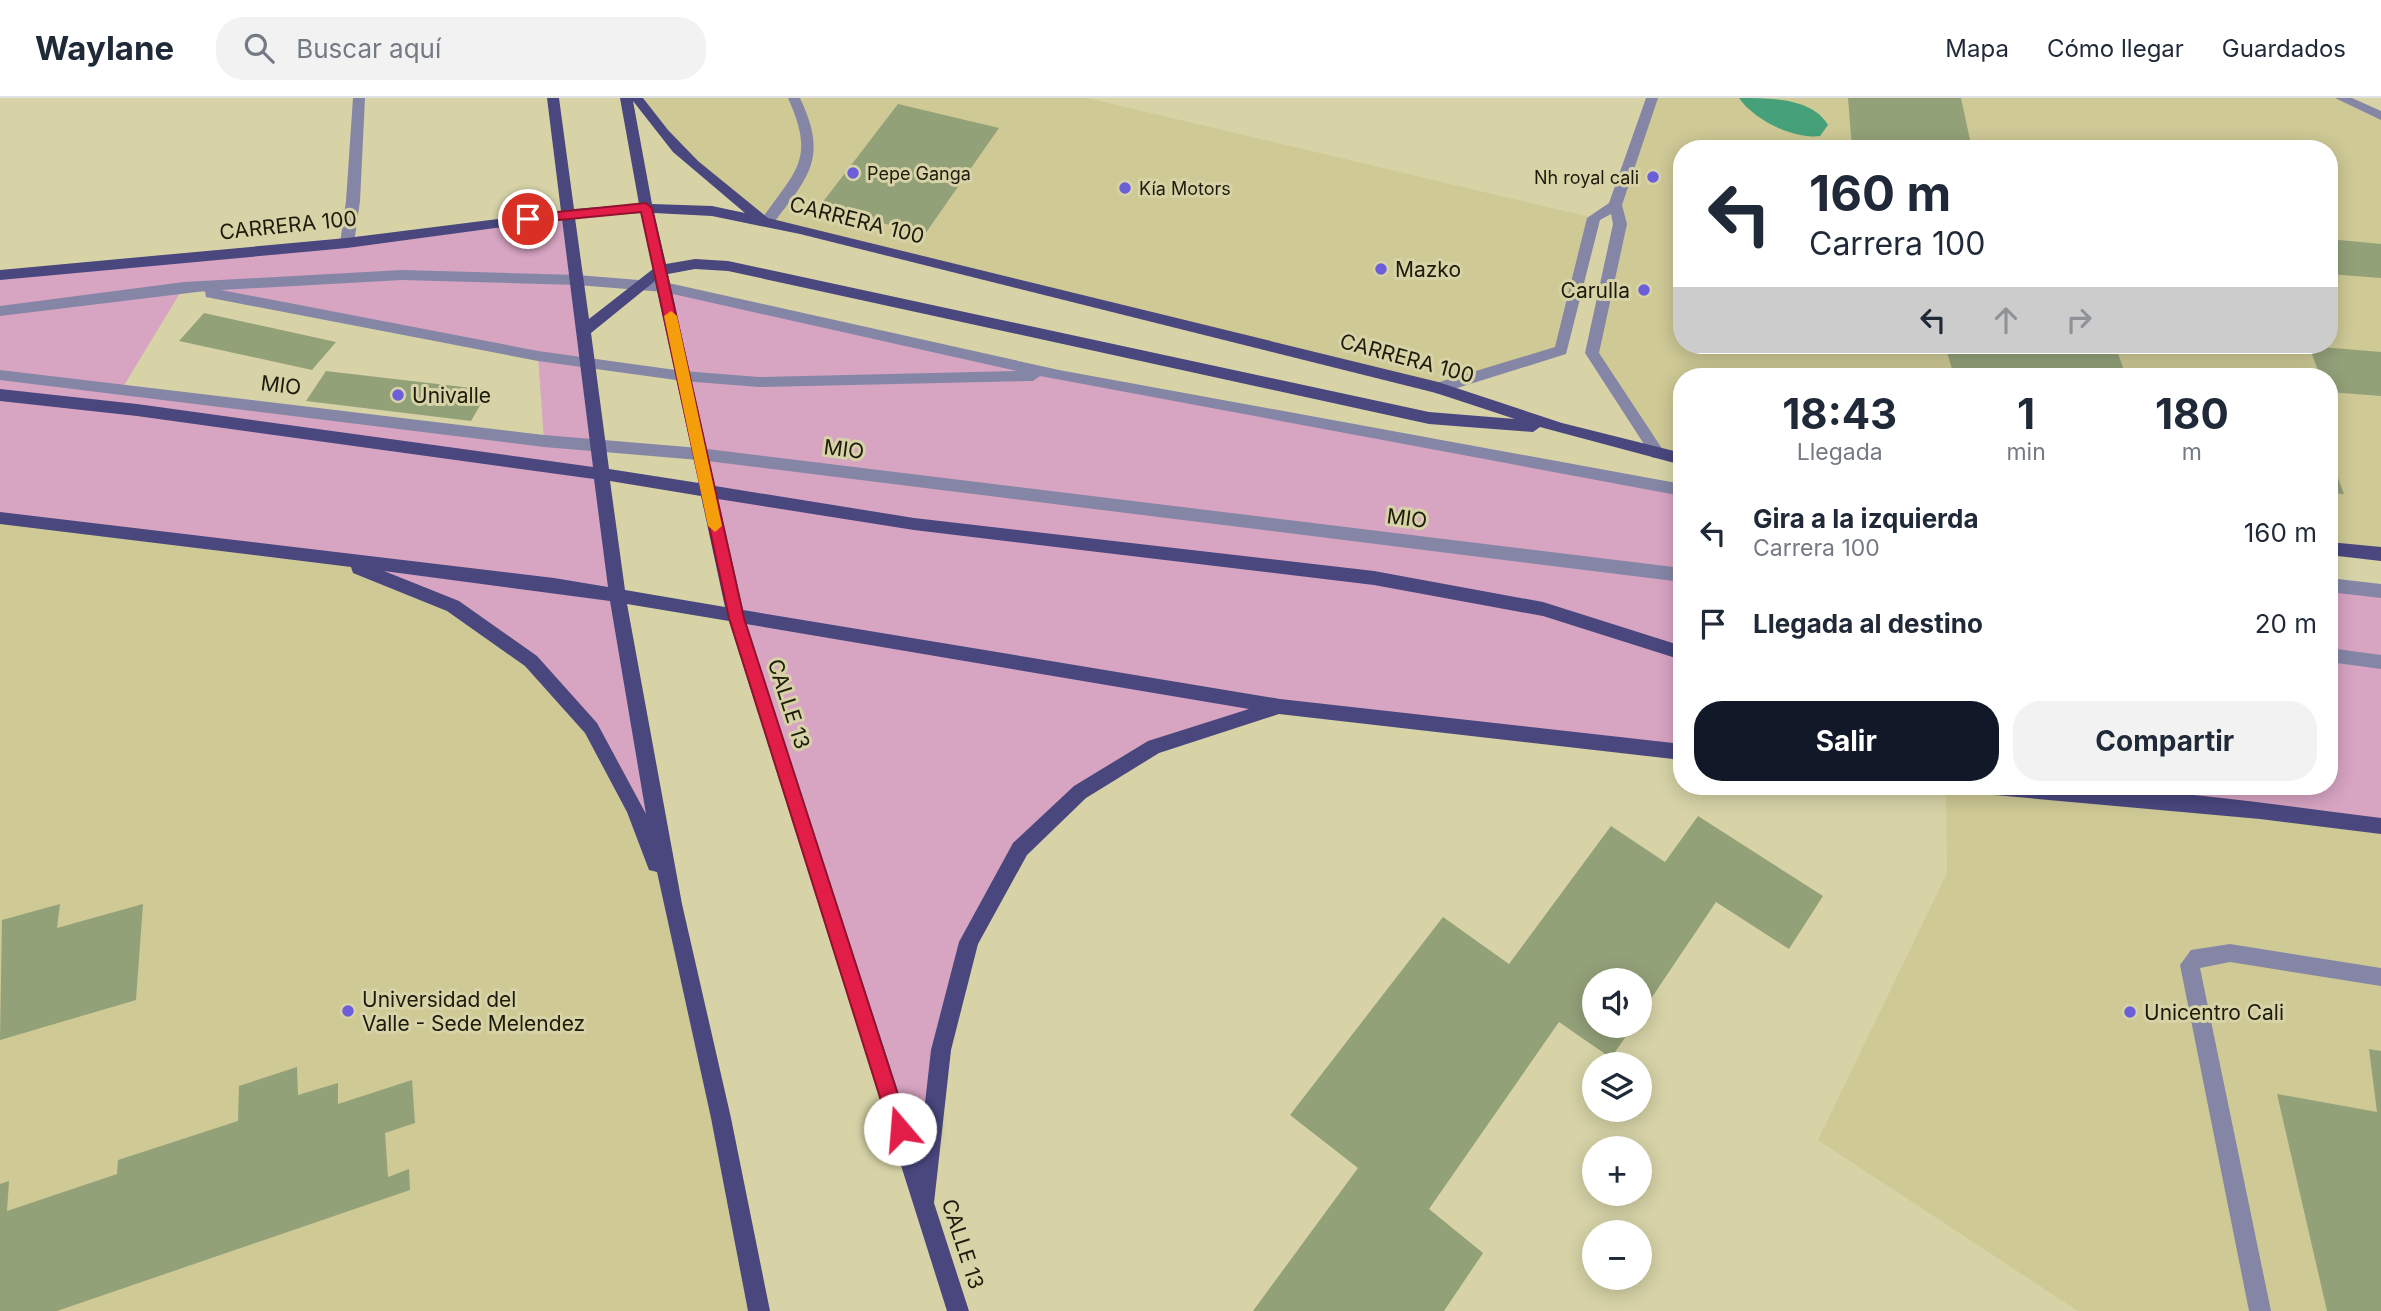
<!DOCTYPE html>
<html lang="es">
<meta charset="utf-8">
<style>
body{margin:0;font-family:Inter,sans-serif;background:#f2f2f3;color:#1f2937;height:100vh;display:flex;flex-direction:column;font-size:26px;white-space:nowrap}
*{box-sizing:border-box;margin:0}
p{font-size:23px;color:#747a83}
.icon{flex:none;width:38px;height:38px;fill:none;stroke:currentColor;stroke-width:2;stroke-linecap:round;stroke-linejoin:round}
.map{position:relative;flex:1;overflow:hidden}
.drawer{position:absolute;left:1673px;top:270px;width:665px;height:427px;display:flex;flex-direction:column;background:#fff;border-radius:28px;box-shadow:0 4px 18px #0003}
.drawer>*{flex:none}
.top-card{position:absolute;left:1673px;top:42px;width:665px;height:214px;border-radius:28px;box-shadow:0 4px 18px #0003;background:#fff;color:#1f2937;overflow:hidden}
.tools{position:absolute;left:1582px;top:870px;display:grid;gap:14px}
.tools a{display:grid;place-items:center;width:70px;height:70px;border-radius:50%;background:#fff;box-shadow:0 4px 18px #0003;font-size:35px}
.pin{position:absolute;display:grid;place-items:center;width:60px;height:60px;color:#fff;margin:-30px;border:4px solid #fff;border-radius:50%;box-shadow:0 2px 7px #0007}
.me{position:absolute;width:77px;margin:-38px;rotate:342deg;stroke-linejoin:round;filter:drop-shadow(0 0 5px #0008)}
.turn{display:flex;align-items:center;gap:24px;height:147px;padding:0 21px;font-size:32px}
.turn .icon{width:91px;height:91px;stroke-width:2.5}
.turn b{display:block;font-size:49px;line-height:60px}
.lanes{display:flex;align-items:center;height:66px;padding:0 21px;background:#0003;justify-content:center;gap:35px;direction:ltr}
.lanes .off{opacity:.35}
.eta{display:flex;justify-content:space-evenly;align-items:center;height:119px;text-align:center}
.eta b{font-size:42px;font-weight:700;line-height:49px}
.primary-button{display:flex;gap:14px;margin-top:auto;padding:14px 21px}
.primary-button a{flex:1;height:80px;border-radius:28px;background:#111827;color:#fff;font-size:28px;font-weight:700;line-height:80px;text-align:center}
.primary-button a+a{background:#f2f2f3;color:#1f2937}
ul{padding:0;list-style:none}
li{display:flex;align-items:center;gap:21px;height:91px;padding:0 21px}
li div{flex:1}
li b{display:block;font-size:26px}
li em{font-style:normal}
header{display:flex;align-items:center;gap:42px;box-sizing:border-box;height:98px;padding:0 35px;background:#fff;border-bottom:2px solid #e0e1e3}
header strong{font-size:33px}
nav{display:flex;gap:38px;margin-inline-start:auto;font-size:24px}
.search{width:490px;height:63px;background:#f2f2f3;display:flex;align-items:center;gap:18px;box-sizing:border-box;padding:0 24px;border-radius:28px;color:#747a83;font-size:26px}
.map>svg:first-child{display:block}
.built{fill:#cec995;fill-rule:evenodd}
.green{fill:#d7a4c2;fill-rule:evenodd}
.water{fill:#46a17a}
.building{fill:#93a179}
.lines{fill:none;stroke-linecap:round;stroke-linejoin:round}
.minor{fill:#8586a6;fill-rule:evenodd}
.major{fill:#49477e;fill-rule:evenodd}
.route{fill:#e11d48;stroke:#92132f;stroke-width:2}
.slow{fill:#f59e0b}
.poi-dot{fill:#6b5fd9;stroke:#d7d3a7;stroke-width:2.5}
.labels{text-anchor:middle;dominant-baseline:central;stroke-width:6;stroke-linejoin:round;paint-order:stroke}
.far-poi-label{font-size:18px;fill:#1d1b0b;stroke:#d7d3a7;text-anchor:start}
.street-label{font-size:21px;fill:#1d1b0b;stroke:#d7d3a7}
.poi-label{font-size:21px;fill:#1d1b0b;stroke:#d7d3a7;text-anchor:start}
</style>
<header>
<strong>Waylane</strong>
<div class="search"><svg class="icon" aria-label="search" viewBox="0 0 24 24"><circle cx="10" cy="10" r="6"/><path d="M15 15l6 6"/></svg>Buscar aquí</div>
<nav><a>Mapa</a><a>Cómo llegar</a><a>Guardados</a></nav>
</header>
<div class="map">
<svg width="2381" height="1213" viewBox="0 0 2381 1213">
<rect width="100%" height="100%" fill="#d7d3a7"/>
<g class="built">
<polygon points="637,0 1087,0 1594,120 1561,252 1438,290 767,124 711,83"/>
<path d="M 1652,0 L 2340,0 L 2381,18 L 2381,456 L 2329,450 L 2329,278 L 1682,278 L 1682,361 L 1658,356 L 1592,255 L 1620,126 L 1615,107 ZM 1682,51 L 2329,51 L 2329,247 L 1682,247 Z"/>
<polygon points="0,420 259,451 362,471 453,508 531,563 591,630 672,806 759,1213 0,1213"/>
<polygon points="1946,688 1983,688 2381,728 2381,1213 2078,1213 1818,1042 1947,775"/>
</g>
<g class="green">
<path d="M 569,116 L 583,233 L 672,806 L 591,630 L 531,563 L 453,508 L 362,471 L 260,451 L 0,420 L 0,177 ZM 183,190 L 538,258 L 544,343 L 123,289 Z"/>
<polygon points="664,189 1059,277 1682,392 1682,654 1280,609 1154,649 1080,694 1020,751 969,844 925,1108 736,520"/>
<polygon points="2329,487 2381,493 2381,728 1983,688 2329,688"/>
</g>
<path class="water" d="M 1739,0 C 1771,0 1812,0 1828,27 L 1820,38 C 1794,42 1753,21 1739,0 Z"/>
<g class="building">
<polygon points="1848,0 1961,0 1972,51 1852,51"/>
<polygon points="898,6 999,30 925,136 819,109"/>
<polygon points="2329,141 2381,146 2381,180 2329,176"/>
<polygon points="204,215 336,244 312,272 179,243"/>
<polygon points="1945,247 2115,247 2126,278 1954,278"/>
<polygon points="2309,248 2381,254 2381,298 2329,294 2329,278 2320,278"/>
<polygon points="326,273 489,292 471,323 306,303"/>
<polygon points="2329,358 2330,358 2344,396 2329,395"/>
<polygon points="1698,718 1823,798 1789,851 1716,804 1640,917 1640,882 1594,882 1594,928 1633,928 1611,960 1559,924 1429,1111 1483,1155 1444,1213 1253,1213 1358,1070 1290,1017 1443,819 1509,866 1611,728 1665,764"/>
<polygon points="60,806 57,830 143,806 136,902 0,942 2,822"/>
<polygon points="2369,951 2381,953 2381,1213 2327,1213 2277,996 2377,1014"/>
<polygon points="297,969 298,997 338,985 338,1006 412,982 415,1025 385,1035 388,1079 409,1071 410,1092 57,1213 0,1213 0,1086 9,1083 7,1113 117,1076 118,1062 238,1023 239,988"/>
</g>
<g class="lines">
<g class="minor">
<polygon points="353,0 365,0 360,103 354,145 347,150 340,145 346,103"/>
<path d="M 788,0 L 800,0 C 829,61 808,79 772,127 L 767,129 L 760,124 C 794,73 817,64 788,0 Z"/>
<polygon points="1646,0 1658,0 1622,107 1627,126 1599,255 1663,352 1666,356 1663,360 1653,360 1585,255 1613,126 1611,116 1600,122 1566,256 1438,296 1433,294 1431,290 1433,286 1555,249 1587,120 1609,105"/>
<polygon points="2335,0 2352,0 2381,13 2381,22"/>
<path d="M 402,172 L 577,177 L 664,184 L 1059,272 L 1682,386 L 1682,398 L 1040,278 L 1033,283 L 759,289 L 683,283 L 538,263 L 211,200 L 206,199 L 205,193 L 0,218 L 0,208 L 184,184 ZM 402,182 L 577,187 L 664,194 L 1017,273 L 759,279 L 683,273 L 538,253 L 221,192 Z"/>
<polygon points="0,272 544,337 699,350 1682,470 1682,484 699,362 544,349 0,282"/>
<polygon points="2329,480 2381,486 2381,500 2329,494"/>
<polygon points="2329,550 2381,557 2381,571 2329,564"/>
<polygon points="2230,846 2381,870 2381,888 2230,864 2200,870 2271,1213 2249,1213 2180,867 2191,852"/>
</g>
<g class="major">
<path d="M 547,0 L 559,0 L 574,111 L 639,106 L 620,0 L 643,0 L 668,32 L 698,63 L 768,120 L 1438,284 L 1562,325 L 1682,355 L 1682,367 L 1540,329 L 1533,334 L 1429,326 L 728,173 L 695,171 L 668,176 L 715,388 L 914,420 L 1374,473 L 1543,504 L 1682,548 L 1682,562 L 1543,518 L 1374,487 L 914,432 L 718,401 L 743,512 L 1280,601 L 1682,646 L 1682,662 L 1279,616 L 1159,655 L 1086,700 L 1027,757 L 978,846 L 951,952 L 934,1105 L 969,1213 L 947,1213 L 729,523 L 627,506 L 682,806 L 731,1020 L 770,1213 L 748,1213 L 711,1020 L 657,774 L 649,772 L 627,714 L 585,635 L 525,568 L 447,513 L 353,475 L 351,469 L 0,426 L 0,414 L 554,480 L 608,489 L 594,381 L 137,318 L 0,303 L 0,291 L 137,306 L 593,369 L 562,121 L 347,150 L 0,182 L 0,172 L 347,140 L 561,113 ZM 633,3 L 673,54 L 745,115 L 712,108 L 652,106 ZM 641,115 L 653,171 L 589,221 L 575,120 ZM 654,115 L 712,118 L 800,136 L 1436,295 L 1515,321 L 1429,314 L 728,163 L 695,161 L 666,166 ZM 655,183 L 699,385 L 609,371 L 591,235 ZM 610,383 L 701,398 L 725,509 L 625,492 ZM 384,473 L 610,503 L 646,716 L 597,625 L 537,558 L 459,503 ZM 746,526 L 1249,611 L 1148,643 L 1074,688 L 1013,745 L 959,844 L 931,952 L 919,1058 Z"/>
<polygon points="2329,444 2381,449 2381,463 2329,457"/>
<path d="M 1974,688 C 2108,682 2248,703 2381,720 L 2381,736 L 2260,721 L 1983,696 L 1977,694 Z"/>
</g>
</g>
<polygon class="route" points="646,105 652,110 744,520 909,1031 907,1037 900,1040 893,1037 890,1031 729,520 641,114 528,125 522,121 528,117"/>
<polygon class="slow" points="671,213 677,218 722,428 715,434 708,428 664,218"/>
<g class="poi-dot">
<circle cx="853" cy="75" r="7"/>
<circle cx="1653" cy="79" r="7"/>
<circle cx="1125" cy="90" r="7"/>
<circle cx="1381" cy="171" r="7"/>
<circle cx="1644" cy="192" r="7"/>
<circle cx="398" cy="297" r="7"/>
<circle cx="348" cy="913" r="7"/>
<circle cx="2130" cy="914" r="7"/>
</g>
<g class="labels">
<g class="far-poi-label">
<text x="867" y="75">Pepe Ganga</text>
<text x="1639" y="79" text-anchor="end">Nh royal cali</text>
<text x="1139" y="90">Kía Motors</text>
</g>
<g class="street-label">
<text transform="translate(857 122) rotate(14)">CARRERA 100</text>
<text transform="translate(288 127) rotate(-6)">CARRERA 100</text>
<text transform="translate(1407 260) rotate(15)">CARRERA 100</text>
<text transform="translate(281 287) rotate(7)">MIO</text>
<text transform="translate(844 351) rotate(7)">MIO</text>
<text transform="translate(1407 420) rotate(7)">MIO</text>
<text transform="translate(789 606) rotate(72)">CALLE 13</text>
<text transform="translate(963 1146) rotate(72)">CALLE 13</text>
</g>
<g class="poi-label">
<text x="1395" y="171">Mazko</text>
<text x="1630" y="192" text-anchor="end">Carulla</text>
<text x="412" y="297">Univalle</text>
<text x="362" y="901">Universidad del<tspan x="362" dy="24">Valle - Sede Melendez</tspan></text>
<text x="2144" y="914">Unicentro Cali</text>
</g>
</g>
</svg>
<div class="tools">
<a><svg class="icon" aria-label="sound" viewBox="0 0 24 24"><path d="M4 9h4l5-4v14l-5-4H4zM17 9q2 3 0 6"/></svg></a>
<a><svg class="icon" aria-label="layers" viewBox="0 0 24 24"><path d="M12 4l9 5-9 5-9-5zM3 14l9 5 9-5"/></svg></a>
<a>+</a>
<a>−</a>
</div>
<div class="pin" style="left:528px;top:121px;background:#d93025"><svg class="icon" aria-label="arrive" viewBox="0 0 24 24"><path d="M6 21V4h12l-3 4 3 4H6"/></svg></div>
<svg class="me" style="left:900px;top:1031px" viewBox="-20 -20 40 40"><circle r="19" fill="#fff"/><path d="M0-13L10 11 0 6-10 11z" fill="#e11d48"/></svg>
<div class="top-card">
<div class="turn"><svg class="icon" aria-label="left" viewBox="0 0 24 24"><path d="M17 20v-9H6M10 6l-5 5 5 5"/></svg><div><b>160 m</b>Carrera 100</div></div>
<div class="lanes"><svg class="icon" aria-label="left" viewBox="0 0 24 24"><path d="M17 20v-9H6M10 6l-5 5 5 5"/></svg><svg class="icon off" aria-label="ahead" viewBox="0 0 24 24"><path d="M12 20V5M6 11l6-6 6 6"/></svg><svg class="icon off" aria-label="right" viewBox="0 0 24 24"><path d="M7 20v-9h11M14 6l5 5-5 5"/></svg></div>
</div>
<section class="drawer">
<div class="eta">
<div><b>18:43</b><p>Llegada</p></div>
<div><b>1</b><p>min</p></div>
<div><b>180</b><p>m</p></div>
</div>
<ul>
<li><svg class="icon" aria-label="left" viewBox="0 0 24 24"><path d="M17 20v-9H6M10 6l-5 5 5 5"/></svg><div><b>Gira a la izquierda</b><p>Carrera 100</p></div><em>160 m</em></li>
<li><svg class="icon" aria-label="arrive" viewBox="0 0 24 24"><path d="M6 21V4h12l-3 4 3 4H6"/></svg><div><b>Llegada al destino</b></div><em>20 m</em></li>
</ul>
<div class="primary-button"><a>Salir</a><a>Compartir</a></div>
</section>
</div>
